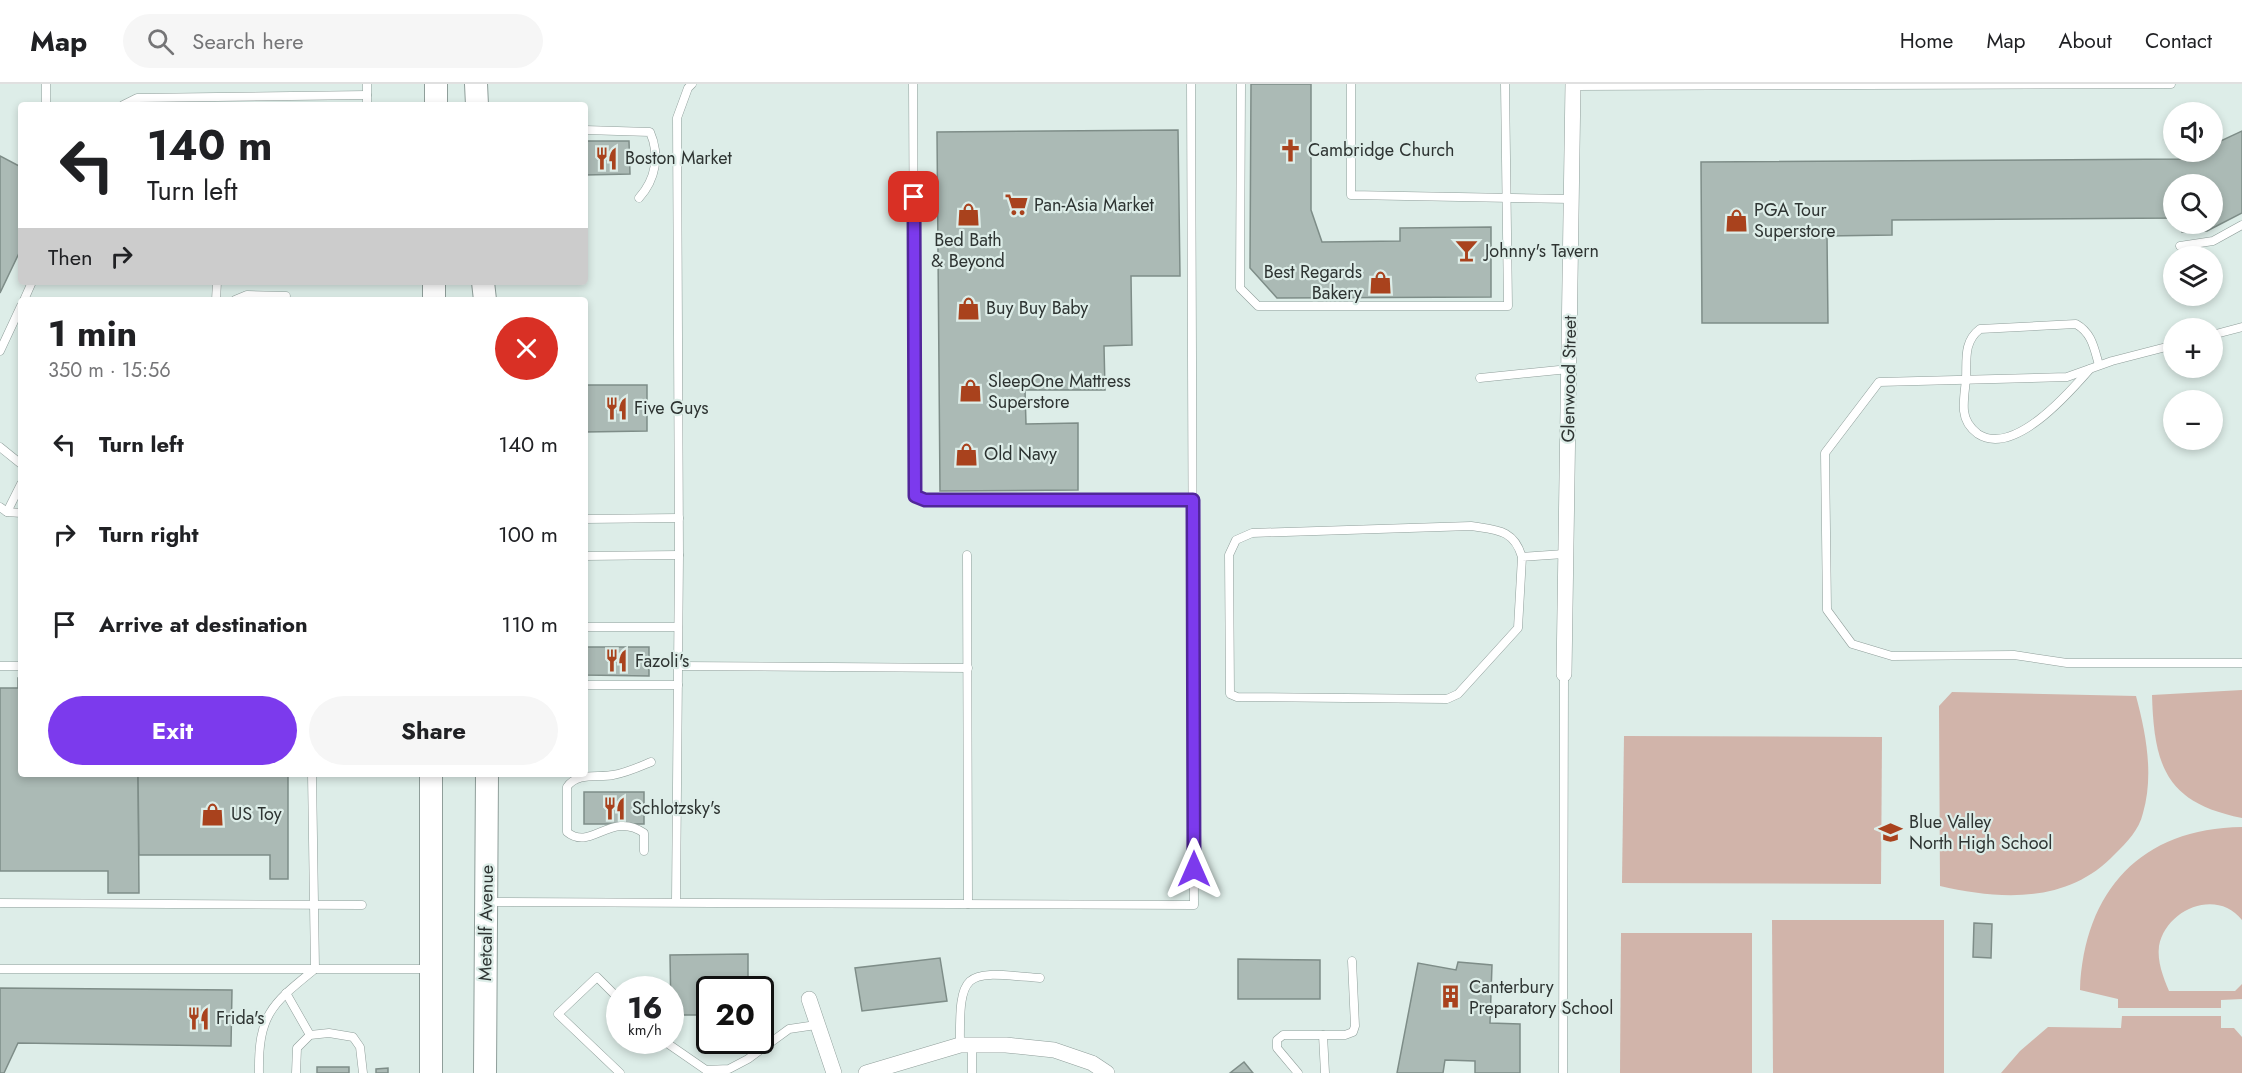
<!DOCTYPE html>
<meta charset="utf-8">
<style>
body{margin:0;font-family:Jost,sans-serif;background:#f6f6f6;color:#202124;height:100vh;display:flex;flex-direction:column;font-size:22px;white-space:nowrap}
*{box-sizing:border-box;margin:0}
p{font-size:20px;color:#757577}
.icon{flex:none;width:33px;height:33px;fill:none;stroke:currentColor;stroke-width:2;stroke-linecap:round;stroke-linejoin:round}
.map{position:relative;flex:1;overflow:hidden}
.panel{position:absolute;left:18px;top:213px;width:570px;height:480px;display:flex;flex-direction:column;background:#fff;border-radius:6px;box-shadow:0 3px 9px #0003}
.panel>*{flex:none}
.guide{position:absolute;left:18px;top:18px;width:570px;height:183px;border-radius:6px;box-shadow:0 3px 9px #0003;background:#fff;color:#202124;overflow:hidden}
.buttons{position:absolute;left:2163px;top:18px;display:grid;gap:12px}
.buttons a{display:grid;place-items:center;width:60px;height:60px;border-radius:50%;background:#fff;box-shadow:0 3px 9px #0003;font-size:30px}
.speed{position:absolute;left:606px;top:892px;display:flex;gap:12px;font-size:30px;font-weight:700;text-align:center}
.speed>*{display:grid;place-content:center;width:78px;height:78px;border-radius:50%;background:#fff;box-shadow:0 3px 9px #0003;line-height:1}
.speed small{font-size:15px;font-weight:400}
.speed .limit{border:3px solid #111;border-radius:9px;background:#fff;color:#111}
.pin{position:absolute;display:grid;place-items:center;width:51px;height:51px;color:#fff;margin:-26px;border-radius:12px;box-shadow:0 3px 9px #0006}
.me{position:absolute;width:66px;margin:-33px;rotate:0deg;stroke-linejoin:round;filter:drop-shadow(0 0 4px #0008)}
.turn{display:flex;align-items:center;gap:21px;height:126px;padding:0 30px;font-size:27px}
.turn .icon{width:78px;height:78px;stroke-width:2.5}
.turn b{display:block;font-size:42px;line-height:51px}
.then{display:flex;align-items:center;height:57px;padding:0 30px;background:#0003;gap:12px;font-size:22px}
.round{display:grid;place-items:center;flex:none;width:63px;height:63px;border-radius:32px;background:#f6f6f6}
.summary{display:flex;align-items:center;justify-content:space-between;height:102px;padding:0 30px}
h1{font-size:36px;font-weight:700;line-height:45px}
.cta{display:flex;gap:12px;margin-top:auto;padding:12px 30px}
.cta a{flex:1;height:69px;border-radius:36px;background:#7c3aed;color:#fff;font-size:24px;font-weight:700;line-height:69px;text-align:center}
.cta a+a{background:#f6f6f6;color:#202124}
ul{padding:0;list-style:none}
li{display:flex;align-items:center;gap:18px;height:90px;padding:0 30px}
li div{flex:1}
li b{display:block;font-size:22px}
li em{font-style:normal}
header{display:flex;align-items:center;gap:36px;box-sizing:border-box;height:84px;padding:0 30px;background:#fff;border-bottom:2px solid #e0e0e0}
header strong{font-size:28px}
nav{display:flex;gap:33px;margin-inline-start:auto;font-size:21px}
.search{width:420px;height:54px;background:#f6f6f6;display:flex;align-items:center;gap:15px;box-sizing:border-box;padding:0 21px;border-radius:33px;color:#757577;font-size:22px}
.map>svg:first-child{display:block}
.green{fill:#d1b4aa}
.building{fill:#abbab5;stroke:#7e8d88;stroke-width:1.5}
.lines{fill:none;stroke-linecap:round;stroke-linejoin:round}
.service-casing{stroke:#8f9e9a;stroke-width:9}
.minor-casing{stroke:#8f9e9a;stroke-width:16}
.secondary-casing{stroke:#8f9e9a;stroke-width:24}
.service{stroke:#fff;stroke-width:8}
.minor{stroke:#fff;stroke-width:15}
.secondary{stroke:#fff;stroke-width:22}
.route-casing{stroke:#51269a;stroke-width:15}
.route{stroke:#7c3aed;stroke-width:10}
.labels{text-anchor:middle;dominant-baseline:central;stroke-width:4.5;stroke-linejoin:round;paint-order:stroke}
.poi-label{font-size:18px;fill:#2e3432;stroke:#ddede8;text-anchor:start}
.street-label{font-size:18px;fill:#2e3432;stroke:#ddede8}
</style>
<header>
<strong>Map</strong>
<div class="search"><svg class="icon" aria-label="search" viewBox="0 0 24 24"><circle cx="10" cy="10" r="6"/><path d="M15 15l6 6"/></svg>Search here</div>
<nav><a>Home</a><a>Map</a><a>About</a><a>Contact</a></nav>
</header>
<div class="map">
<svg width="2242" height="989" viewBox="0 0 2242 989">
<rect width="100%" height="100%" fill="#ddede8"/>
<g class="green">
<path d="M 2242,606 L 2242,734 C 2166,719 2154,682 2152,611 Z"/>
<path d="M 1952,608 L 2136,612 C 2146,649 2154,691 2143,729 C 2139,746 2127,758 2115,770 C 2068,820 2001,816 1940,802 L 1939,622 Z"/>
<polygon points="1624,652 1882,653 1881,800 1622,799"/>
<path d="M 2242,743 L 2242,836 C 2217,804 2166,825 2159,862 C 2157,877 2163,893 2169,907 L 2235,907 L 2242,900 L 2242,915 L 2221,916 L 2221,924 L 2118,924 L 2118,915 L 2080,906 C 2084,807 2141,744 2242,743 Z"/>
<polygon points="1772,836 1944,836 1944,989 1773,989"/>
<polygon points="1621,849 1752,849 1752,989 1620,989"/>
<polygon points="2122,932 2221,932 2221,944 2234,944 2242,953 2242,989 2001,989 2020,967 2048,943 2121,944"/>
</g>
<g class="building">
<polygon points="1251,0 1311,0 1311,126 1322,158 1400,157 1400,144 1491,143 1491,213 1277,214 1250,184"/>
<polygon points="1178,46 1180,192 1131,192 1132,261 1104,262 1105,306 1025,306 1026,340 1078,339 1078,406 940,407 937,48"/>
<polygon points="2242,47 2242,129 2207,147 2182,148 2182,140 2212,140 2212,100 2174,100 2174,134 1892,136 1892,151 1827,152 1828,239 1702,239 1701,78 2184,75 2199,68 2212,68 2212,61"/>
<polygon points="585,57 629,57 630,90 585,91"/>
<polygon points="0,72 21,83 21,165 0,209"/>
<polygon points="585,301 647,301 647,347 585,348"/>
<polygon points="585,563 649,563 649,592 585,591"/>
<polygon points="18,594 21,594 21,690 138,690 139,809 108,809 108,787 0,787 0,604 18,604"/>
<polygon points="138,690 288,690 288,795 270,795 270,771 139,771"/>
<rect x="584" y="708" width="60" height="32"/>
<polygon points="1974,839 1992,840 1991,874 1973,873"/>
<polygon points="748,870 748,906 710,906 710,931 671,931 670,871"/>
<polygon points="940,874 947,917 862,927 855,884"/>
<polygon points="1238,875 1320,876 1320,915 1238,915"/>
<polygon points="1458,878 1492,881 1490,939 1520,940 1520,989 1475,989 1475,977 1445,976 1443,989 1397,989 1418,879 1456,886"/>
<polygon points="0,904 232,906 231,962 18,959 4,989 0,989"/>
<polygon points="1244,978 1253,989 1230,989"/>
<rect x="317" y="983" width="32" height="6"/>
<polygon points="388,984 388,989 376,989 376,985"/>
</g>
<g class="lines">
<defs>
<g id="service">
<polyline points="367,0 367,21"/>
<polyline points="913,0 915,412 925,416 1193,416"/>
<polyline points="1241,0 1240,204 1258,222 1508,222 1505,0"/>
<polyline points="1351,0 1351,111 1572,115"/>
<polyline points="1573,2 2171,0"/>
<polyline points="46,21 46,0"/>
<polyline points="123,21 137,14 367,11"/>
<path d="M 585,46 L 650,48 C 660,71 656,95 639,114"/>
<polyline points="2180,162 2213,157 2242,141"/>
<polyline points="24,216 32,198"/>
<polyline points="216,216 217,198"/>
<polyline points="235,216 247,211 286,212"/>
<polyline points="2212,251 2242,243"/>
<polyline points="2174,261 2112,277 2067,293 1879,298 1825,369 1827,526 1852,560 1892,572 2014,571 2067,579 2242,579"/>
<polyline points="0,267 21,222"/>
<path d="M 2090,285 C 2069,309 2014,373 1978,350 C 1970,344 1965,337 1964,327 C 1963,317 1965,306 1966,295 C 1967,276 1963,258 1980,245 L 2076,240 C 2092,249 2094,264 2099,281"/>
<polyline points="1480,294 1569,285"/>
<polyline points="0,363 21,380"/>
<polyline points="0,423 7,428 21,429"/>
<polyline points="7,428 21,400"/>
<polyline points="585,435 679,434"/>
<polyline points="967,471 968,820"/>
<polyline points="585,472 679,471"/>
<path d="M 1522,473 L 1518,544 L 1458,610 L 1447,615 L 1237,613 L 1230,610 L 1229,471 L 1236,456 L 1252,449 L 1471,442 C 1496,446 1514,445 1522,473 L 1564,470"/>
<polyline points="585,543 678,543"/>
<polyline points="0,582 21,582"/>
<polyline points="678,582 968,584"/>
<polyline points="585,601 678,601"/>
<path d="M 644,767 L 644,749 C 611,726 591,768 567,748 L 567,703 C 577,688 598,694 613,691 C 626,689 639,683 651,678"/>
<polyline points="490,818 1194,821 1191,0"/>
<polyline points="676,818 679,471 677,34 688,4 692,0"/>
<polyline points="0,819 362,821"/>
<polyline points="0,885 427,885"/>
<polyline points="286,909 310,951"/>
<polyline points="620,916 597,893 558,930 620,989"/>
<polyline points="1323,951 1325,989"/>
<polyline points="664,957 706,986 729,985 748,975 789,945 816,941"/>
<path d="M 960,961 C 959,882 966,888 1040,894"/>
<polyline points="972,961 972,989"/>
<path d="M 259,989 C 258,930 272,920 315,885 L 312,690"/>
<polyline points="296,989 297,964 310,951 329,949 353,953 360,963 363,989"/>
<polyline points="1298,989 1277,964 1277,956 1283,951 1345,951 1353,948 1355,942 1352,877"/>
<polyline points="1563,989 1564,590"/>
</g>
<g id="minor">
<polyline points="1564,590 1573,0"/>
<polyline points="809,915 834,989"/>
<polyline points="866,989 960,961 1006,961 1054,966 1092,979 1107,989"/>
</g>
<g id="secondary">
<polyline points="476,0 477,21"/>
<polyline points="436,21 436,0"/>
<polyline points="483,198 485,216"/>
<polyline points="434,216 434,198"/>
<polyline points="431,989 431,690"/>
<polyline points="485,989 487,690"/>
</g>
</defs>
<use href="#service" class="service-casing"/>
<use href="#minor" class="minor-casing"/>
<use href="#secondary" class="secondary-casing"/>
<use href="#service" class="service"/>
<use href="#minor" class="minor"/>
<use href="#secondary" class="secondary"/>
</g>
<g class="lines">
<defs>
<polyline id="route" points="914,113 915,412 925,416 1193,416 1194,785"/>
</defs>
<use href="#route" class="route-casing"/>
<use href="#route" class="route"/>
</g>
<defs>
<symbol id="church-bare" viewBox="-9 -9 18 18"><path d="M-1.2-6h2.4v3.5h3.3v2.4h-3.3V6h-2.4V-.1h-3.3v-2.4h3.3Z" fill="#a9421d" stroke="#ddede8" stroke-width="2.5" paint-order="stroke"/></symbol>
<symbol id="restaurant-bare" viewBox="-9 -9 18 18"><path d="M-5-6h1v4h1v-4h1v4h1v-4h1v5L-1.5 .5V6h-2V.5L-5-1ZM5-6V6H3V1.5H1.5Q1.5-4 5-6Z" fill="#a9421d" stroke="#ddede8" stroke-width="2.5" paint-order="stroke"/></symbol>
<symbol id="supermarket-bare" viewBox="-9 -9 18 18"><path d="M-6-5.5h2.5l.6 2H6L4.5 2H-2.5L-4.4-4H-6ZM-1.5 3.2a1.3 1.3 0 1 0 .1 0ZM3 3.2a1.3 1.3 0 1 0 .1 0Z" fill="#a9421d" stroke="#ddede8" stroke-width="2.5" paint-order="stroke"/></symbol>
<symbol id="shop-bare" viewBox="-9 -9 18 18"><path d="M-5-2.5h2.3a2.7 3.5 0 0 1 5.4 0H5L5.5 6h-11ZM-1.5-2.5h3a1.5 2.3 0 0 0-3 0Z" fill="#a9421d" stroke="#ddede8" stroke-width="2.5" paint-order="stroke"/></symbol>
<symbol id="bar-bare" viewBox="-9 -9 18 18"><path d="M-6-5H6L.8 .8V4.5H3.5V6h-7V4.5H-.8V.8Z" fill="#a9421d" stroke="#ddede8" stroke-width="2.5" paint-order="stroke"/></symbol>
<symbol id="school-bare" viewBox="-9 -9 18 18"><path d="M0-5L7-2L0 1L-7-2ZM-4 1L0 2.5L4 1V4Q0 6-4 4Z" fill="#a9421d" stroke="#ddede8" stroke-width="2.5" paint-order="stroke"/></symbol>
<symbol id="building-bare" viewBox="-9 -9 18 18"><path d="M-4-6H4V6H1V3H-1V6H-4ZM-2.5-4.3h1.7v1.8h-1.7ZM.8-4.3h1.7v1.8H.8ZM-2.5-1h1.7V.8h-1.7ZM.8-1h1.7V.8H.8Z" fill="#a9421d" stroke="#ddede8" stroke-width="2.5" paint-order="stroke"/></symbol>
</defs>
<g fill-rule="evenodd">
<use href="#church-bare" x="1274" y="50" width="33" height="33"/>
<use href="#restaurant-bare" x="590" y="58" width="33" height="33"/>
<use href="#supermarket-bare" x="1000" y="104" width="33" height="33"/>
<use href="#shop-bare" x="952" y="114" width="33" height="33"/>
<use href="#shop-bare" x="1720" y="120" width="33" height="33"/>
<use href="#bar-bare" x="1450" y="150" width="33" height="33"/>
<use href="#shop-bare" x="1364" y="182" width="33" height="33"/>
<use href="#shop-bare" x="952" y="208" width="33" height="33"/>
<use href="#shop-bare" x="954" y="290" width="33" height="33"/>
<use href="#restaurant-bare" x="600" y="308" width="33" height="33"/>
<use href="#shop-bare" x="950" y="354" width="33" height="33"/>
<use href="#restaurant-bare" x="600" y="560" width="33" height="33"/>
<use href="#restaurant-bare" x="598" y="708" width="33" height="33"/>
<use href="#shop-bare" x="196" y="714" width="33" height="33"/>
<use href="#school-bare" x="1874" y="732" width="33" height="33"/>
<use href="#building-bare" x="1434" y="896" width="33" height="33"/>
<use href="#restaurant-bare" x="182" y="918" width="33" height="33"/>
</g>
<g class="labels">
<g class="poi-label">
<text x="1308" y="66">Cambridge Church</text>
<text x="625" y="74">Boston Market</text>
<text x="1034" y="121">Pan-Asia Market</text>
<text x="1754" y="126">PGA Tour<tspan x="1754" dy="21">Superstore</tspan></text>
<text x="968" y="156" text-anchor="middle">Bed Bath<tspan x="968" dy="21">&amp; Beyond</tspan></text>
<text x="1485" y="167">Johnny's Tavern</text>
<text x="1362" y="188" text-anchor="end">Best Regards<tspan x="1362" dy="21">Bakery</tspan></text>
<text x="986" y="224">Buy Buy Baby</text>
<text x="988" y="297">SleepOne Mattress<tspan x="988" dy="21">Superstore</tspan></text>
<text x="634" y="324">Five Guys</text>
<text x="984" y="370">Old Navy</text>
<text x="635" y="577">Fazoli's</text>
<text x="632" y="724">Schlotzsky's</text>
<text x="231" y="730">US Toy</text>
<text x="1909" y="738">Blue Valley<tspan x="1909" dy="21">North High School</tspan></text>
<text x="1469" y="903">Canterbury<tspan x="1469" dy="21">Preparatory School</tspan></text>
<text x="216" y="934">Frida's</text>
</g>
<g class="street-label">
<text transform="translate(1569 295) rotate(-89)">Glenwood Street</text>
<text transform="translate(486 839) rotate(-89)">Metcalf Avenue</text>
</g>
</g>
</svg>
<div class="buttons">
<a><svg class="icon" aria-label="sound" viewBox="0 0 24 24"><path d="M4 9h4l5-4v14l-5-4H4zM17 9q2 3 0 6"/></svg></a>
<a><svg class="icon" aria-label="search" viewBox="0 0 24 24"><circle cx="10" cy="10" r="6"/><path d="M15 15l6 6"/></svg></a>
<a><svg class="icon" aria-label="layers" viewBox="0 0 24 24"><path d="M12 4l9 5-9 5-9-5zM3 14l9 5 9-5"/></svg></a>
<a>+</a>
<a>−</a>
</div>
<div class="speed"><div>16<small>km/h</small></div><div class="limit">20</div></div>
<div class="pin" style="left:914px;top:113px;background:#d93025"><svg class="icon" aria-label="arrive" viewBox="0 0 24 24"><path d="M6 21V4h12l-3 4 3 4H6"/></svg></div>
<svg class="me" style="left:1194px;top:785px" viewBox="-20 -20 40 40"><path d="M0-17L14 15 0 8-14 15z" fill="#7c3aed" stroke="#fff" stroke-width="4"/></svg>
<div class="guide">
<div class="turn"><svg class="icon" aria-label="left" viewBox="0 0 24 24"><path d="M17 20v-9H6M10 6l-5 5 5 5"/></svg><div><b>140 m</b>Turn left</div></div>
<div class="then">Then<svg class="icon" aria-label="right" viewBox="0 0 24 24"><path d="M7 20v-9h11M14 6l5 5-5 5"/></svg></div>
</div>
<section class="panel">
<div class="summary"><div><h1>1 min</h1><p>350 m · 15:56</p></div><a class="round" style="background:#d93025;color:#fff"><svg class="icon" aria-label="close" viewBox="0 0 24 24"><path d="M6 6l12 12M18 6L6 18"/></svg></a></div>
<ul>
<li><svg class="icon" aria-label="left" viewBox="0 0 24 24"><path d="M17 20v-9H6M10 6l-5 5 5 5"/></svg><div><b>Turn left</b></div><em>140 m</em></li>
<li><svg class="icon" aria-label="right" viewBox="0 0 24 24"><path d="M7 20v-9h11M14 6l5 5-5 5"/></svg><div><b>Turn right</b></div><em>100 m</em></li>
<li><svg class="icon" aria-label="arrive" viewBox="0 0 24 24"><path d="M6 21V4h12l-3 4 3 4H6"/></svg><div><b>Arrive at destination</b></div><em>110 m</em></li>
</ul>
<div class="cta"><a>Exit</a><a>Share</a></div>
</section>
</div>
